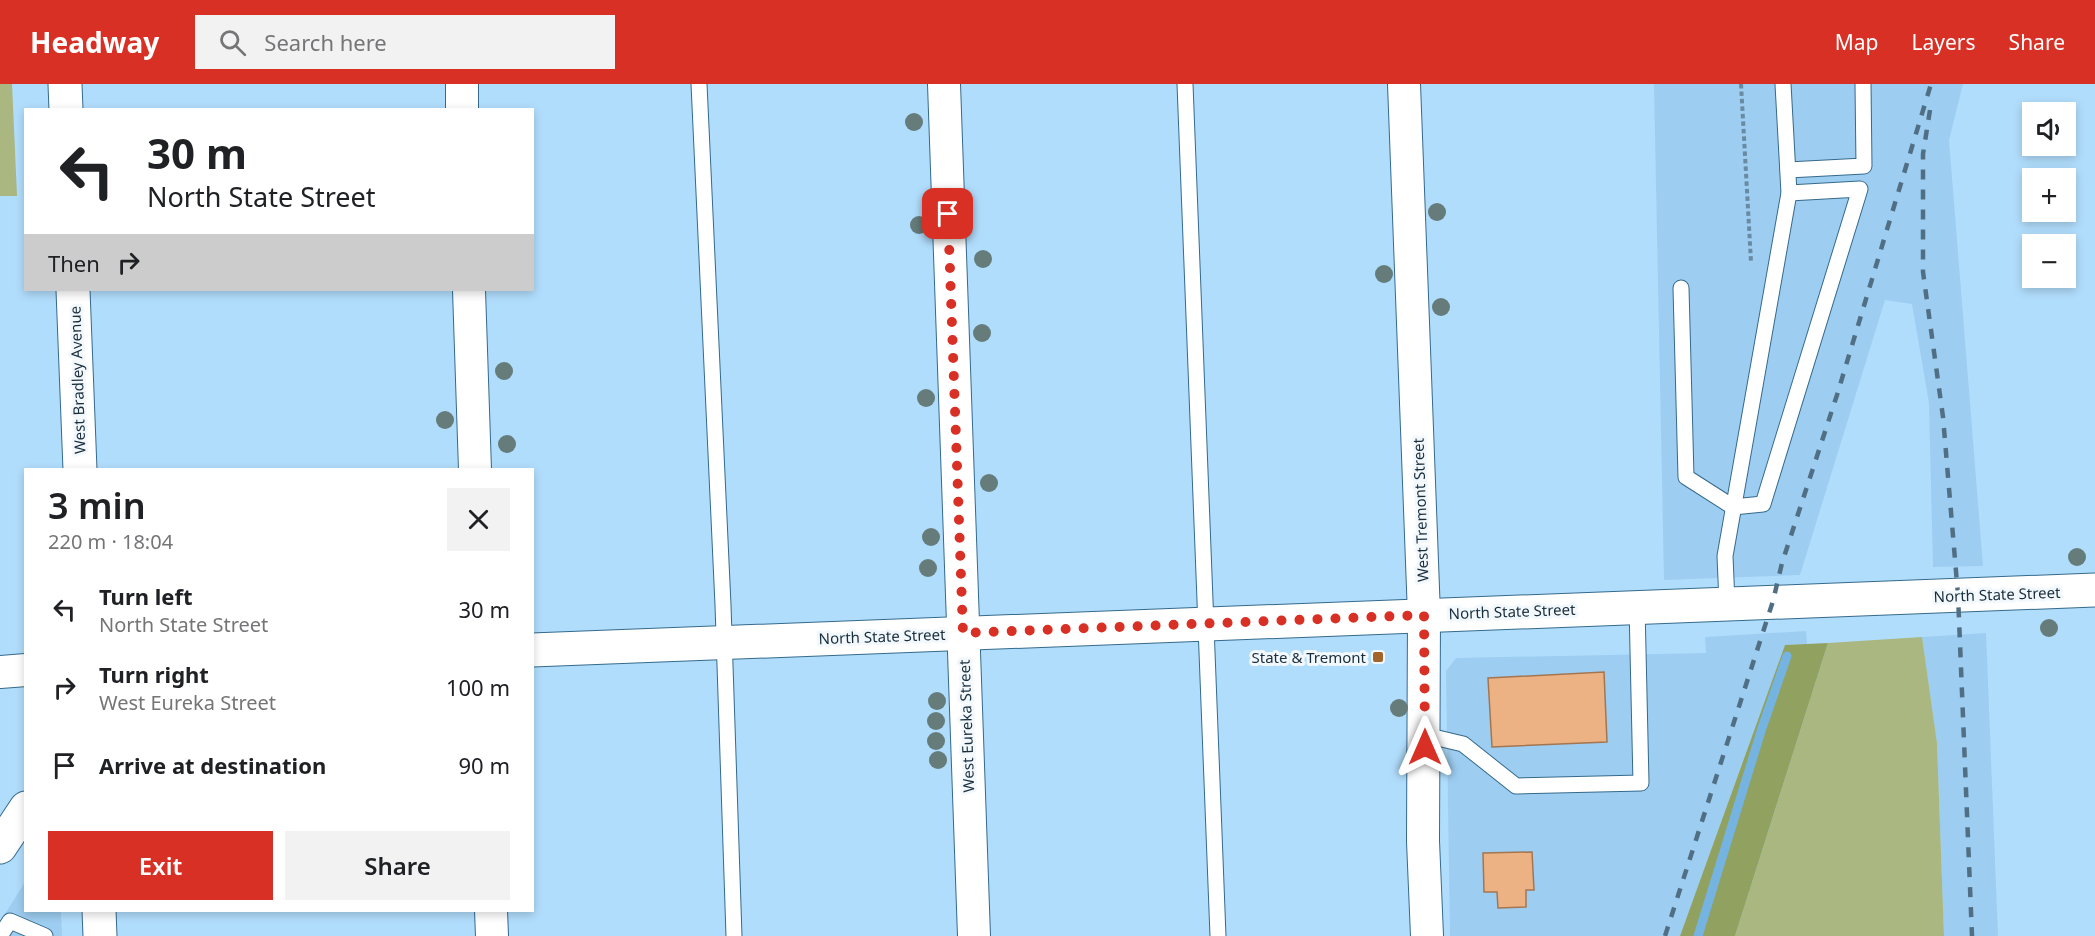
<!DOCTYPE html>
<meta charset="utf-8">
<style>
body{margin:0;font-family:"Noto Sans",sans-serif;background:#f2f2f2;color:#202124;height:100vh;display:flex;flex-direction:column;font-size:22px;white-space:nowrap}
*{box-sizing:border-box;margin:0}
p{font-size:20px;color:#757577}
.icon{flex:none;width:33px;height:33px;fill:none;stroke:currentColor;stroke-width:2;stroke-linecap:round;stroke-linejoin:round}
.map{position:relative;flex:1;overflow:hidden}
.sheet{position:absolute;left:24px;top:384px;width:510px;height:444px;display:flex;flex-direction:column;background:#fff;border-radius:0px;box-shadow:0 3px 9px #0003}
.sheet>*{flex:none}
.hud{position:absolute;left:24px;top:24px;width:510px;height:183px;border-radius:0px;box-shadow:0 3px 9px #0003;background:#fff;color:#202124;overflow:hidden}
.fabs{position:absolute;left:2022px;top:18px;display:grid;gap:12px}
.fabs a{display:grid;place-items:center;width:54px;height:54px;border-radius:0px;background:#fff;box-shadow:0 3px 9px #0003;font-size:30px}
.pin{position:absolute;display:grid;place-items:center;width:51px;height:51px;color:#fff;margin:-26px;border-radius:12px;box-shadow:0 3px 9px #0006}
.me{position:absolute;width:66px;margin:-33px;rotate:0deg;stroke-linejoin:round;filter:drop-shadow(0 0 4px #0008)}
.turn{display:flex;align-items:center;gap:21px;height:126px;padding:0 24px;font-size:27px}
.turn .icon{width:78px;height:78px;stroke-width:2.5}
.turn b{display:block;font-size:42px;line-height:51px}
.then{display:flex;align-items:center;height:57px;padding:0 24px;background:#0003;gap:12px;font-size:22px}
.round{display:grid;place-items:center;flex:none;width:63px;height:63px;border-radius:0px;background:#f2f2f2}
.summary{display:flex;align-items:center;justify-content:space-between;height:102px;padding:0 24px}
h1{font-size:36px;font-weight:600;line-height:45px}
.button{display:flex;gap:12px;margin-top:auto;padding:12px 24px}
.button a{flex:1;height:69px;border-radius:0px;background:#d93025;color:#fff;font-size:24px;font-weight:600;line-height:69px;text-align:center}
.button a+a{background:#f2f2f2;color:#202124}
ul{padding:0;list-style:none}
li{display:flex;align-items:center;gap:18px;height:78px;padding:0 24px}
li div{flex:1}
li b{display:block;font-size:22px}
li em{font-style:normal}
header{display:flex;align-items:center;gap:36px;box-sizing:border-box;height:84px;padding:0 30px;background:#d93025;color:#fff}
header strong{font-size:28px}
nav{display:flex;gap:33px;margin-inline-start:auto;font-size:21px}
.search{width:420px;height:54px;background:#f2f2f2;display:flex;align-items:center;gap:15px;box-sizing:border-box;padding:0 21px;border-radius:0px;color:#757577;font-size:22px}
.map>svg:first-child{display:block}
.built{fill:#9dcdf0}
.green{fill:#aab781}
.forest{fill:#91a15f}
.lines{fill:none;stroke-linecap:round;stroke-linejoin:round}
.stream{stroke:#75b4e0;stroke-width:9}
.building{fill:#ecb284;stroke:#a47650;stroke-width:1.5}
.lane-casing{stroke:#356a8c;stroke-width:17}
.street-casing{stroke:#356a8c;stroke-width:34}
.secondary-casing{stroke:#356a8c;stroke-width:35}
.path{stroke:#698ba2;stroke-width:4;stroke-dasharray:4.5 3;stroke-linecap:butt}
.lane{stroke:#fff;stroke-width:15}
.street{stroke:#fff;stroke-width:32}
.secondary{stroke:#fff;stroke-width:33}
.rail{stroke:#516f84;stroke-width:4.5;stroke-dasharray:10 10;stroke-linecap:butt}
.tree{fill:#657c7a}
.route{stroke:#d93025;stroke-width:10;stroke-dasharray:0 18}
.poi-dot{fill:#a3642b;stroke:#f3f8fc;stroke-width:2}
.labels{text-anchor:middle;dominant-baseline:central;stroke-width:6;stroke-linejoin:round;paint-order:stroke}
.street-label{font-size:15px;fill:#182e3d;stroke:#f3f8fc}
.poi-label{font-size:15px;fill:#182e3d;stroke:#f3f8fc;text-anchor:end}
</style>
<header>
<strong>Headway</strong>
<div class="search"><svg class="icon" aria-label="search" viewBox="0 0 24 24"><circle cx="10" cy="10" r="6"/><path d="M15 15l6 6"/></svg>Search here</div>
<nav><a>Map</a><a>Layers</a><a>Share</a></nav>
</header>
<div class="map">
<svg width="2095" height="852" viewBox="0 0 2095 852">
<rect width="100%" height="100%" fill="#b1ddfc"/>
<g class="built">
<polygon points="1654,0 1963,0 1949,56 1983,482 1933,483 1929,319 1912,220 1885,216 1800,491 1664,496"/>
<polygon points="1806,547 1807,560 1785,561 1680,852 1450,852 1446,587 1456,574 1706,569 1705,553"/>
<polygon points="1986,549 1998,852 1944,852 1937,659 1922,553"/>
<polygon points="25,798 26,826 61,827 62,852 0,852 0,838"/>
</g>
<g class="green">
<polygon points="0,0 12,0 17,112 0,112"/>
<polygon points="1922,553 1937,659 1944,852 1735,852 1828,559"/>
</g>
<polygon class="forest" points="1828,559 1735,852 1680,852 1785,561"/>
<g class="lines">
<polyline class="stream" points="1698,852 1762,644 1787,572"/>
</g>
<g class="building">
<polygon points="1604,588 1607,658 1492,663 1488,594"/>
<polygon points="1532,768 1534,806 1526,806 1526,823 1498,824 1497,808 1484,808 1483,769"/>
</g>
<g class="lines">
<defs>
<g id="lane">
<polyline points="699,0 723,521 734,852"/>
<polyline points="1185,0 1218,852"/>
<polyline points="1788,86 1864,82 1863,0"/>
<polyline points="1681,204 1686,393 1733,423 1763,420 1860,105 1789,109"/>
<polyline points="1727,519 1725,472 1789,109 1783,0"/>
<polyline points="1425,651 1463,660 1516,702 1641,699 1637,522"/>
<polyline points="0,852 10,837 45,852"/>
</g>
<g id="street">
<polyline points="462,0 462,26"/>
<polyline points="944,0 974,852"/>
<polyline points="1404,0 1424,531 1423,757 1427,852"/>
<polyline points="469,206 475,386"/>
<polyline points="0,588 26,586"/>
<polyline points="491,826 492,852"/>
</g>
<g id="secondary">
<polyline points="65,0 66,26"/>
<polyline points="73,206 80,386"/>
<polyline points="532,566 2095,506"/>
<polyline points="0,763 26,724"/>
<polyline points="99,826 100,852"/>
</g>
</defs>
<use href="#lane" class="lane-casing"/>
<use href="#street" class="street-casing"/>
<use href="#secondary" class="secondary-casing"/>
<polyline class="path" points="1741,0 1751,178"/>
<use href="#lane" class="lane"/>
<use href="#street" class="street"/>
<use href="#secondary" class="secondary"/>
<g class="rail">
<polyline points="1930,26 1923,70 1923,188 1943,333 1958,511 1972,852"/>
<polyline points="1665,852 1773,517 1782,479 1837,311 1931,0"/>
</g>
</g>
<g class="tree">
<circle cx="914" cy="38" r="9"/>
<circle cx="1437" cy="128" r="9"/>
<circle cx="919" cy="141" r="9"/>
<circle cx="983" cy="175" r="9"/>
<circle cx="1384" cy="190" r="9"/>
<circle cx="1441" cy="223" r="9"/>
<circle cx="982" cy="249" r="9"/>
<circle cx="504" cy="287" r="9"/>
<circle cx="926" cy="314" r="9"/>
<circle cx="445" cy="336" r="9"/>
<circle cx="507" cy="360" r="9"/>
<circle cx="989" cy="399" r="9"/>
<circle cx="931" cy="453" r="9"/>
<circle cx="2077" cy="473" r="9"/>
<circle cx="928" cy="484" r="9"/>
<circle cx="2049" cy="544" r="9"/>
<circle cx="937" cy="617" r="9"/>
<circle cx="1399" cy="624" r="9"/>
<circle cx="936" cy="637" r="9"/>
<circle cx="936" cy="657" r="9"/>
<circle cx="938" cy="676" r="9"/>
</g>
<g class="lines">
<polyline class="route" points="948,130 963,549 1424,531 1425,663"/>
</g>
<rect class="poi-dot" x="1372" y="567" width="12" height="12" rx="3"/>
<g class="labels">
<g class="street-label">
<text transform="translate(77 296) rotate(-92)">West Bradley Avenue</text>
<text transform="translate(1420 426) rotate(-92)">West Tremont Street</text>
<text transform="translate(1997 510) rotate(-2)">North State Street</text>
<text transform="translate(1512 527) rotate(-2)">North State Street</text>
<text transform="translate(882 552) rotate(-2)">North State Street</text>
<text transform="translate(966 642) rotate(-92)">West Eureka Street</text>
</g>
<g class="poi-label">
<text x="1366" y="573">State &amp; Tremont</text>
</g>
</g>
</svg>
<div class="fabs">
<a><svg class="icon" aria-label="sound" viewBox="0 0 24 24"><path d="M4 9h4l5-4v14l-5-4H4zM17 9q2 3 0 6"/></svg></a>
<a>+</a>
<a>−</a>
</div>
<div class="pin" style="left:948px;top:130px;background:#d93025"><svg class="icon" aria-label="arrive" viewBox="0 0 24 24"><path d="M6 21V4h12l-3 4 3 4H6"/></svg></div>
<svg class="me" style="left:1425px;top:663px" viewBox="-20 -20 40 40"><path d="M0-17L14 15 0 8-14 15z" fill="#d93025" stroke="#fff" stroke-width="4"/></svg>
<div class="hud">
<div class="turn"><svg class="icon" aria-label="left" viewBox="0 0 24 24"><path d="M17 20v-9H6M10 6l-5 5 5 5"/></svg><div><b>30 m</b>North State Street</div></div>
<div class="then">Then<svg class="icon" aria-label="right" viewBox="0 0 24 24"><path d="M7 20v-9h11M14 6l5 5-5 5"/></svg></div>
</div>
<section class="sheet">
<div class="summary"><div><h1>3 min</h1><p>220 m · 18:04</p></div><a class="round"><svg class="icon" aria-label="close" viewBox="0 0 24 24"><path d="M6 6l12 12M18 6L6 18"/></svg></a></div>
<ul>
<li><svg class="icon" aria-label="left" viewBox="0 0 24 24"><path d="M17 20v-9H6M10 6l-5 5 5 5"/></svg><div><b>Turn left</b><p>North State Street</p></div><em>30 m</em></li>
<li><svg class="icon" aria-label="right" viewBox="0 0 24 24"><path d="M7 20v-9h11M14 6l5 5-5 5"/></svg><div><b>Turn right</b><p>West Eureka Street</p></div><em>100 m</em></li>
<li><svg class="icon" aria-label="arrive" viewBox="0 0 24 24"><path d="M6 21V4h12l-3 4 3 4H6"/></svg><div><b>Arrive at destination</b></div><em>90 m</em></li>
</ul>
<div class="button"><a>Exit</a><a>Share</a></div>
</section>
</div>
